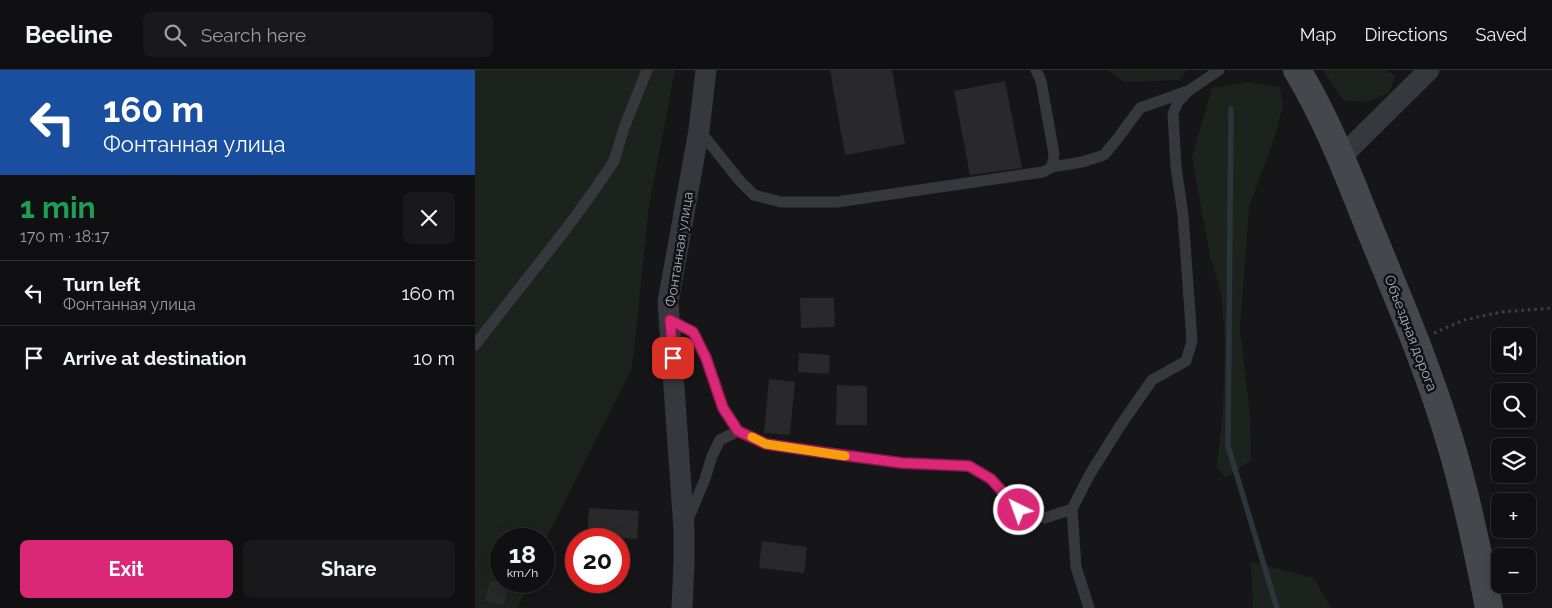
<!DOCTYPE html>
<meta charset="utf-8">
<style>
body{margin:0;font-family:Raleway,sans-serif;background:#19191b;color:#f1f3f6;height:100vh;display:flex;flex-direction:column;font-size:19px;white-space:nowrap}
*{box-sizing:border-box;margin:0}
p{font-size:16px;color:#9c9d9f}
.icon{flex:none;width:28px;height:28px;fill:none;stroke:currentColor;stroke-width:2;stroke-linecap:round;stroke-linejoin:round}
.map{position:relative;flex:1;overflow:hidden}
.side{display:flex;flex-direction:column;background:#101012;width:475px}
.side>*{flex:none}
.guide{background:#1a4fa0;color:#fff;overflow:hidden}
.controls{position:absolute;left:1016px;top:258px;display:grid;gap:10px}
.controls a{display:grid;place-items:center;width:45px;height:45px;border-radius:8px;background:#101012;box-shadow:0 2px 12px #0003,0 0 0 1px #303032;font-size:25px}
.speed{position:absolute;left:15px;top:458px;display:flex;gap:10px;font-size:25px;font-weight:700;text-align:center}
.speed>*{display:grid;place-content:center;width:65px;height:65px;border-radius:50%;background:#101012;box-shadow:0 2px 12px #0003,0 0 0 1px #303032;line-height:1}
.speed small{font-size:12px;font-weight:400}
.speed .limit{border:8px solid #d22;background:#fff;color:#111}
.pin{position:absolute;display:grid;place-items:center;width:42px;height:42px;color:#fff;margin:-21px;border-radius:10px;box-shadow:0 2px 8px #0006}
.me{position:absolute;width:55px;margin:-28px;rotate:318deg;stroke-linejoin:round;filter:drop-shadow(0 0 4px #0008)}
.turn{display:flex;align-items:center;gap:18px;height:105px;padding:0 20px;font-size:22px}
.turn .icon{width:65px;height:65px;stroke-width:2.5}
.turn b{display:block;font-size:35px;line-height:42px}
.round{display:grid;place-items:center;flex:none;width:52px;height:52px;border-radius:8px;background:#19191b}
.summary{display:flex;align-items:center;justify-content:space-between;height:85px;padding:0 20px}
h1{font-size:30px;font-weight:700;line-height:38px;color:#1e9e55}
.button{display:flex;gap:10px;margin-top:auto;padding:10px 20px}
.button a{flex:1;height:58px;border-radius:8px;background:#db2777;color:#fff;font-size:20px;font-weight:700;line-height:58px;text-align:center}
.button a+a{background:#19191b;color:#f1f3f6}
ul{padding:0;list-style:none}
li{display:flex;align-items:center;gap:15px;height:65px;padding:0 20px;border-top:1px solid #303032}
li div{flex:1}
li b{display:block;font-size:19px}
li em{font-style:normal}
header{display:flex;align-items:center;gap:30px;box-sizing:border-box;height:70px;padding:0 25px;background:#101012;border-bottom:1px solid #303032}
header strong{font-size:24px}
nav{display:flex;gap:28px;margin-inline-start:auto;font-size:18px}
.search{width:350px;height:45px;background:#19191b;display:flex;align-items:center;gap:12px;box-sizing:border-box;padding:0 18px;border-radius:8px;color:#9c9d9f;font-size:19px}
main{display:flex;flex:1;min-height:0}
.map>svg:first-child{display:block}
.green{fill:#1c231d}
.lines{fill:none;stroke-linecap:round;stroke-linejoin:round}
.stream{stroke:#2c353c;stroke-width:5.5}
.building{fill:#29292c}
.path{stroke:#3d3f44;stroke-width:3;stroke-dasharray:2.5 4;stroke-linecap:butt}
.lane{stroke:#37383d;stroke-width:11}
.street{stroke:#37383d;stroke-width:21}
.secondary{stroke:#45474d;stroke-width:28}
.route-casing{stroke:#8e194d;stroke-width:12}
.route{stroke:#db2777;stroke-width:9}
.slow{stroke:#f59e0b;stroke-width:9}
.labels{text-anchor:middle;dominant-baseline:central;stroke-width:5;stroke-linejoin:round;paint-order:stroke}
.street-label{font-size:14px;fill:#a8adb8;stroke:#111113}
</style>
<header>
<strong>Beeline</strong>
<div class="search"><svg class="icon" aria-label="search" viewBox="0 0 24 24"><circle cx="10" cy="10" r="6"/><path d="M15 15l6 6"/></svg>Search here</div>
<nav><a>Map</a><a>Directions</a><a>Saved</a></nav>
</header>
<main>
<section class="side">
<div class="guide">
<div class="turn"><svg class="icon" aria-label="left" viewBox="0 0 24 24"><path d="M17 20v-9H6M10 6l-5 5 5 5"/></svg><div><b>160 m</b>Фонтанная улица</div></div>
</div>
<div class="summary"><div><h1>1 min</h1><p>170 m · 18:17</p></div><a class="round"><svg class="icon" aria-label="close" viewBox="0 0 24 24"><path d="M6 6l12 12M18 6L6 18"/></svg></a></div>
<ul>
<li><svg class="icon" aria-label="left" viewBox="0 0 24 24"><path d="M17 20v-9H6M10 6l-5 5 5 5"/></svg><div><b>Turn left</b><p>Фонтанная улица</p></div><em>160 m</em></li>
<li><svg class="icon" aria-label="arrive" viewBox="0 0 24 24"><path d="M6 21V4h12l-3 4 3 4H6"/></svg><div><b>Arrive at destination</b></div><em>10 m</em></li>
</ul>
<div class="button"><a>Exit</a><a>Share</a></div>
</section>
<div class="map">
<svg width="1077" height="538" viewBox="0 0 1077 538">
<rect width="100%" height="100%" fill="#161618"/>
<g class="green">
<polygon points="0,0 200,0 174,136 157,298 69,473 69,469 26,469 26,511 53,511 43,538 0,538"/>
<polygon points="632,0 712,0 704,10 649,12"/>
<polygon points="848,0 911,0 920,6 914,22 893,32 869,31"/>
<polygon points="773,12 805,17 808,36 797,75 774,136 765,259 775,345 776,390 751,408 742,397 748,341 750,273 746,221 735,186 717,87 737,18"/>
<polygon points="776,492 839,508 856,538 778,538"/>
</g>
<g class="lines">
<polyline class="stream" points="756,39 753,376 802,538"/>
</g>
<g class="building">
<polygon points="355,0 417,0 430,74 370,85"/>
<polygon points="530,11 547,98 495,105 479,21"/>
<polygon points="325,228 359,228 360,257 326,258"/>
<polygon points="324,283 355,285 354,304 323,302"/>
<polygon points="294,309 320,312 315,365 289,363"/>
<polygon points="362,315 392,316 392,355 361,355"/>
<polygon points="114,438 164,441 162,469 112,466"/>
<polygon points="287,471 332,477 329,503 284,498"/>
<polygon points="15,511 34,511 29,535 10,531"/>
</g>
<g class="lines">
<polyline class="path" points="959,263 989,250 1026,242 1077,238"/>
<g class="lane">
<polyline points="224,60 265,111 279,125 306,132 362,132 568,102 577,97 579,84 566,11 561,0"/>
<polyline points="577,97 607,92 629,85 643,68 665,38 710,22"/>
<polyline points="195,250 218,262 231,288 248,338 263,361 291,374 345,382 427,393 494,396 516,409 544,440 570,448 597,439"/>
<polyline points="0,275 91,159 118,122 139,91 149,58 172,0"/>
<polyline points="212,452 230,409 237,386 245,370 263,361"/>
<polyline points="614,538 601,497 597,439 615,404 645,356 677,310 711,291 717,271 708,145 701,97 698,44 703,32 712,22 744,0"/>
</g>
<g class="street">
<polyline points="866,87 954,0"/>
<polyline points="207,538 209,493 209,459 193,232 224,60 231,0"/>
</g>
<path class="secondary" d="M 822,0 C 853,51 874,107 896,162 C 924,230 953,298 974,368 C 991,424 1003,481 1014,538"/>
</g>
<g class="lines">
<defs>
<polyline id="route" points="198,288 195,250 218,262 231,288 248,338 263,361 291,374 345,382 427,393 494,396 516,409 544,440"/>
</defs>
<use href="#route" class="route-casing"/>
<use href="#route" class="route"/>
<polyline class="slow" points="277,367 291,374 370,386"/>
</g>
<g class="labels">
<g class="street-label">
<text transform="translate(204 179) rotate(-81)">Фонтанная улица</text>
<text transform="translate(936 263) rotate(69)">Объездная дорога</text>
</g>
</g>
</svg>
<div class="controls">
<a><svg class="icon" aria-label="sound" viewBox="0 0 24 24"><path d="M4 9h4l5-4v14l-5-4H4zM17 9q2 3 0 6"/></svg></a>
<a><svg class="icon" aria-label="search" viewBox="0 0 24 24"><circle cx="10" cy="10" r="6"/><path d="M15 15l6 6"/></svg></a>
<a><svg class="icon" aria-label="layers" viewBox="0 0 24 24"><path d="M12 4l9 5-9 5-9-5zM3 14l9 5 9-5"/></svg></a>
<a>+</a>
<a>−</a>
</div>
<div class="speed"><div>18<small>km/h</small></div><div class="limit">20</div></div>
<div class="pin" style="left:198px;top:288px;background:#d93025"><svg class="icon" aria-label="arrive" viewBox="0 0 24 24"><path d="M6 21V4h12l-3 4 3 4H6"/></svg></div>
<svg class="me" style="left:544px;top:440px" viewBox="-20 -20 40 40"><circle r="17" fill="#db2777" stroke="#fff" stroke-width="3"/><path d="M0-11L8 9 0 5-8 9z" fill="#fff"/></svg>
</div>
</main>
